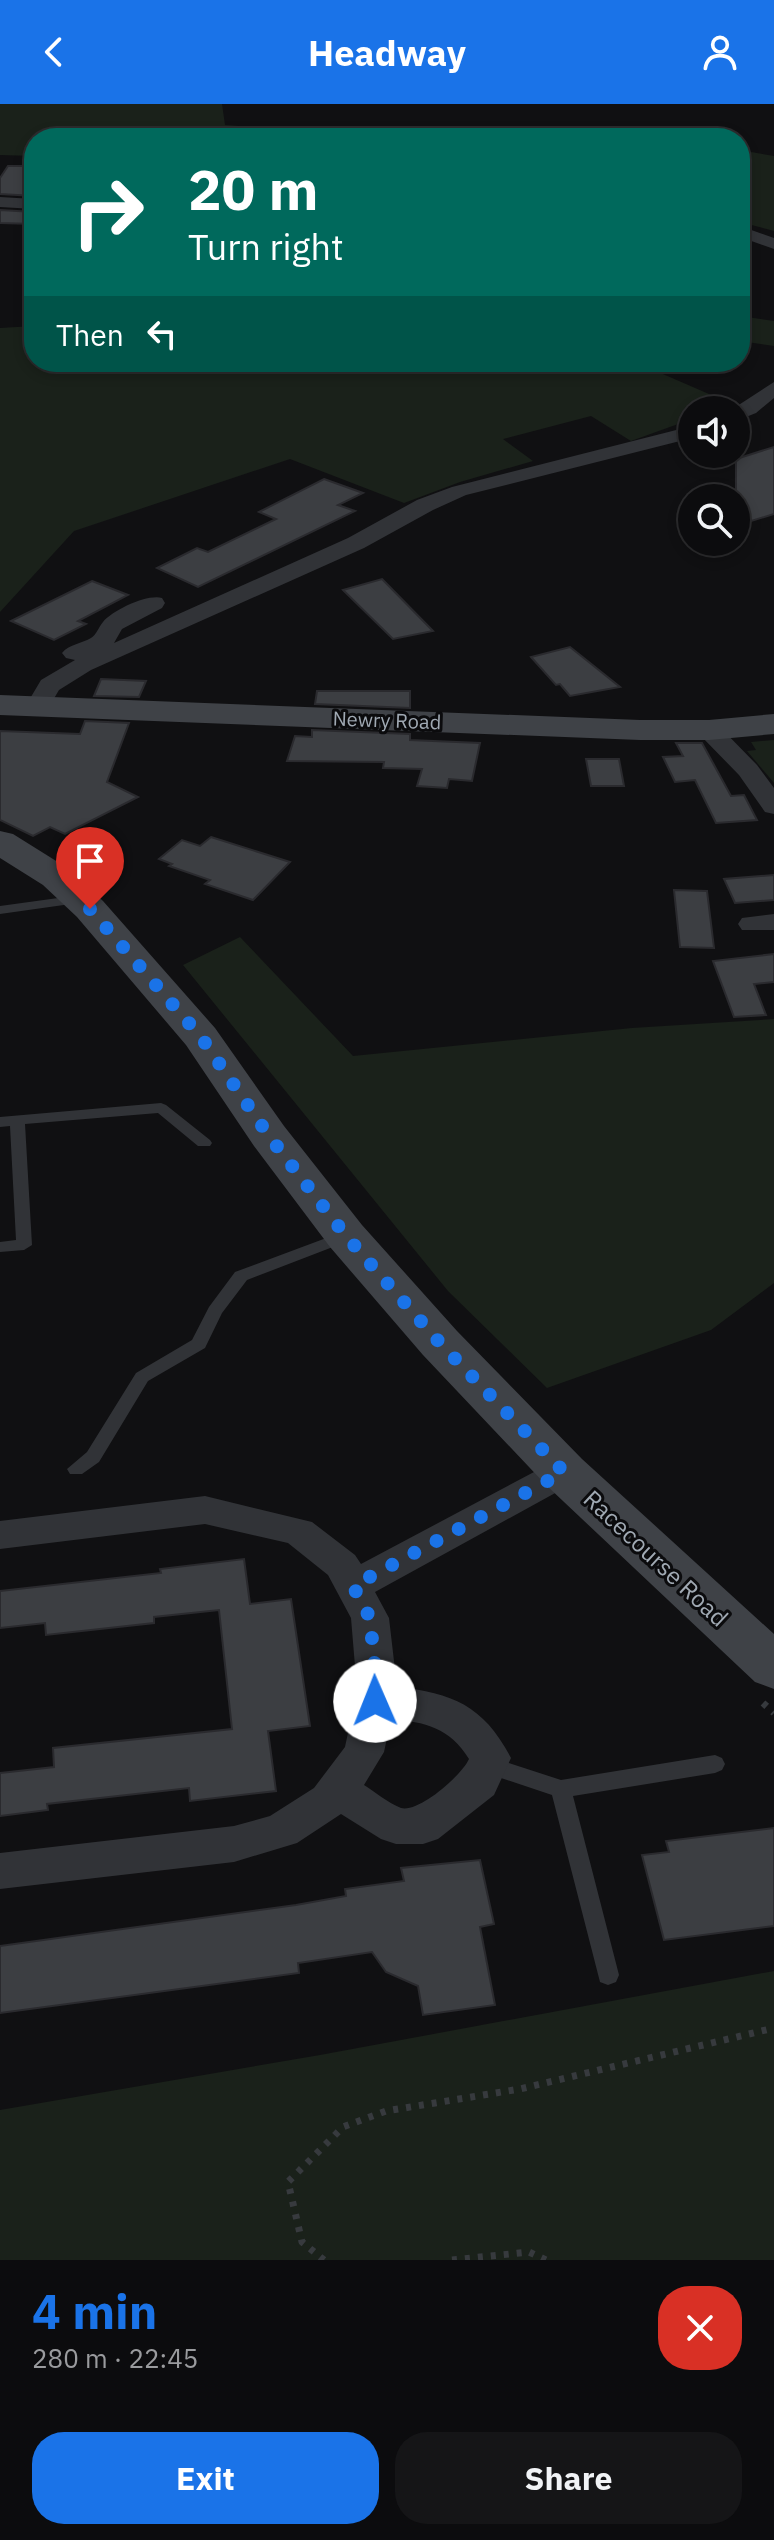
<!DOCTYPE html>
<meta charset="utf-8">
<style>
body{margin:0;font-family:"IBM Plex Sans",sans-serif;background:#151517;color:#f1f3f6;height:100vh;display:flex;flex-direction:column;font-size:30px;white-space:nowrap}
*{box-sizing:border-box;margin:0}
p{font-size:26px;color:#9a9b9e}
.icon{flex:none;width:44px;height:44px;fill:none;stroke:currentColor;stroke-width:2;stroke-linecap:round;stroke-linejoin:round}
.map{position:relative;height:2156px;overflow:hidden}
.details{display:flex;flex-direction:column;background:#0c0c0e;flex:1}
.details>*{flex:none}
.guide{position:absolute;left:24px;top:24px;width:726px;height:244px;border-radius:32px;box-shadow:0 4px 12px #0003,0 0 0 2px #2c2c2e;background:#00695c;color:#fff;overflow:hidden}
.tools{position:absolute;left:678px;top:292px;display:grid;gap:16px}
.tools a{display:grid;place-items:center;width:72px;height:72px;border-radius:50%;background:#0c0c0e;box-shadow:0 4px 12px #0003,0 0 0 2px #2c2c2e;font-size:40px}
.pin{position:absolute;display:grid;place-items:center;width:68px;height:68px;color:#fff;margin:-82px -34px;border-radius:50% 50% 50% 0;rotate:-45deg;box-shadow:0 0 8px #0007}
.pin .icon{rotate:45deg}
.me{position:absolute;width:88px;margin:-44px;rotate:359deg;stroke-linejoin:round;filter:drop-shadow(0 0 6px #0008)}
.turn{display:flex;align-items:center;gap:28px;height:168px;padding:0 32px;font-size:36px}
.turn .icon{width:104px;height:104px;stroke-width:2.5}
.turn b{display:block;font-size:56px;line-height:68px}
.then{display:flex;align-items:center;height:76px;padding:0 32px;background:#0003;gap:16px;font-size:30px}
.round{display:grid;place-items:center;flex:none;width:84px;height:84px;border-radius:32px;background:#151517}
.summary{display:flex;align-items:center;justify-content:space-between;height:136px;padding:0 32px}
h1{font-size:48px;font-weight:700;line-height:60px;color:#1a73e8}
.cta{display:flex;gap:16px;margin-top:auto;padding:16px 32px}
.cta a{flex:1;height:92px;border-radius:32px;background:#1a73e8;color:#fff;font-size:32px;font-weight:700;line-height:92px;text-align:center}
.cta a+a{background:#151517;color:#f1f3f6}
header{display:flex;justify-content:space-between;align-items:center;height:104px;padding:0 32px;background:#1a73e8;color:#fff;font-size:36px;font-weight:700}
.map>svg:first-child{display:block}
.green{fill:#1a211a}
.building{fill:#3c3e42;stroke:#2a2a2e;stroke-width:2}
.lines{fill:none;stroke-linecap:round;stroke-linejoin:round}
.path{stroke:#373a3e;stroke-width:7;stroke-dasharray:5 8;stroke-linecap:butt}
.lane{fill:#313337;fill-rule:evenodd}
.street{fill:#313337;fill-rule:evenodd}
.secondary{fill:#3f4247;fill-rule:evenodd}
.route{stroke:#1a73e8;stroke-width:14;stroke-dasharray:0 25.2}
.labels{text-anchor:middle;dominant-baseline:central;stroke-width:6;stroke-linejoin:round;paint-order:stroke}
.far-street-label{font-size:20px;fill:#a0a9b3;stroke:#0b0b0d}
.street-label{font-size:24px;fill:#a0a9b3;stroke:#0b0b0d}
</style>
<header><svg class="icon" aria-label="back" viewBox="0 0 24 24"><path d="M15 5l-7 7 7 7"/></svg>Headway<svg class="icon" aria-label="person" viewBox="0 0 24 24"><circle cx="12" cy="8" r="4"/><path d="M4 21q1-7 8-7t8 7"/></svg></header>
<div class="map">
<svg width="774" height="2156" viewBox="0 0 774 2156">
<rect width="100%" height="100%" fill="#101012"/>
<g class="green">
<polygon points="0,0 222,0 225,21 253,23 253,34 34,34 34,52 0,51"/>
<polygon points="740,46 774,52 774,127 740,118"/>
<polygon points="740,212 774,217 774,242 740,237"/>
<polygon points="34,222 34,258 646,258 649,264 732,300 715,306 692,306 692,315 631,337 591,312 503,335 533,357 460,378 404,399 290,355 74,427 0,508 0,224"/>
<polygon points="774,636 774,679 747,647 756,646 751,638"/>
<polygon points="240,833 353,952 632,924 774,915 774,1179 711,1226 547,1284 448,1187 183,861"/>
<polygon points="774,1867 774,2156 0,2156 0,2006 320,1951"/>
</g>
<g class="building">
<polygon points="8,62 34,62 34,92 0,90 0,74"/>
<polygon points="0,106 34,108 34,120 0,119"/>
<polygon points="774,343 774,410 748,418 736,410 736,355"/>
<polygon points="324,375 363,389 338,401 355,407 198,483 157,464 197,444 208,448 276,415 259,408"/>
<polygon points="382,475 433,527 393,535 343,486"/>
<polygon points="92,477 128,491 78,517 86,520 54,536 11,517"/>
<polygon points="570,543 620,583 570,592 560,580 556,581 531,553"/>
<polygon points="101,575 146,577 139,593 94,592"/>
<polygon points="317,587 410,587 410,604 315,600"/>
<polygon points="85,617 129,619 107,678 138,693 65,730 50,723 33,732 0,716 0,627 80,630"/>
<polygon points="312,626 410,630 410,636 480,639 472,677 449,675 447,684 417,682 422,665 383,664 384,658 287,657 295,632 312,633"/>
<polygon points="676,639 702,639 731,692 744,691 757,716 716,719 695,676 675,678 663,653 683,652"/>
<polygon points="586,655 619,655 624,682 591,682"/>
<polygon points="211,733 290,758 253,796 205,780 210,776 169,762 172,760 159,755 182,736 200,742"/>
<polygon points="774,771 774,796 735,799 724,775"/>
<polygon points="674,786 707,787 714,844 680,843"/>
<polygon points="774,850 774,878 754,880 766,911 734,913 713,857"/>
<polygon points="244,1455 250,1500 291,1495 310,1622 268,1627 276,1687 190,1697 189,1684 47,1700 48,1706 0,1712 0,1669 54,1663 53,1644 232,1625 219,1506 154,1513 154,1519 46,1531 45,1519 0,1524 0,1487 161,1469 160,1465"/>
<polygon points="774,1724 774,1822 664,1836 642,1751 669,1748 666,1737"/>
<polygon points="480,1756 494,1820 480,1823 495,1901 423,1911 418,1882 386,1868 372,1848 298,1859 299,1869 0,1909 0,1842 296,1801 346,1792 345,1785 404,1777 401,1764"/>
</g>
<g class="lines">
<g class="path">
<polyline points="763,1599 774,1609"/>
<polyline points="324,2156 302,2138 288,2078 343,2023 386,2007 520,1985 774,1924"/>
<polyline points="452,2156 529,2148 546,2156"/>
</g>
<g class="lane">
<polygon points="80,791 85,792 87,795 85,798 0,810 0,802"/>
<polygon points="161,999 166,1001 210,1036 212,1039 210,1042 198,1042 158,1009 25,1020 32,1141 24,1146 0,1148 0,1138 16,1136 10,1022 0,1023 0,1013"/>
<polygon points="345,1127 351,1128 353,1132 351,1136 247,1176 222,1209 205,1244 148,1277 99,1358 82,1370 70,1370 67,1365 87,1348 136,1269 192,1236 209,1203 235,1168"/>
<polygon points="715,1651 722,1654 725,1660 722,1666 715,1669 573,1692 619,1871 616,1878 608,1881 600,1878 552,1691 480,1667 477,1661 480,1655 487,1652 561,1676"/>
</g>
<g class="street">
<polygon points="0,93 34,95 34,105 0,103"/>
<polygon points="740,122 774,134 774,145 740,133"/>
<polygon points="774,278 774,294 756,309 736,317 736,306 731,306"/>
<path d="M 692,322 L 692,334 L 466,391 L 433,406 L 364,444 L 91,566 L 59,586 L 46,608 L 28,608 L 25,603 L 41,576 L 75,556 L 66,554 L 62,549 C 69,540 81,540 91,534 C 97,530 98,524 103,518 C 113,506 147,490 162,494 L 165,499 L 162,504 L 122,525 L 114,539 L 348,434 L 417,396 L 452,383 Z"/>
<polygon points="709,619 718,621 757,661 774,684 774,710 765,708 739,671 700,631 697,626 700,621"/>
<polygon points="774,810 774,826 742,826 738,820 742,814"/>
<path d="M 564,1355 L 577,1359 L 582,1368 L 577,1377 L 375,1488 L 389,1514 L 397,1583 C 453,1589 484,1602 511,1654 L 494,1691 L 438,1735 L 423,1740 L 396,1740 L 381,1735 L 341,1710 L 297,1739 L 234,1758 L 0,1785 L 0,1749 L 234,1722 L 270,1712 L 314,1684 L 345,1643 L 357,1586 L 351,1514 L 328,1471 L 288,1439 L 205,1420 L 0,1445 L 0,1417 L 205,1392 L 312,1418 L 355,1451 L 361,1460 L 551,1359 ZM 391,1615 C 425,1618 450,1624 469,1655 C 462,1671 419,1709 401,1704 C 388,1699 375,1688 364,1681 L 384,1648 Z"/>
</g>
<g class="secondary">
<polygon points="0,591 640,616 709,616 774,610 774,630 709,636 640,636 0,611"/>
<polygon points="0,727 13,730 69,765 103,797 215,924 284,1022 362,1121 457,1227 582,1355 774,1530 774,1585 755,1578 546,1381 423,1251 330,1143 254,1042 186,941 77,813 43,781 0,754"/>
</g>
</g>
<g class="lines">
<polyline class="route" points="90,805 201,933 269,1032 346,1132 440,1239 564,1368 353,1482 370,1514 377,1586 375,1597"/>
</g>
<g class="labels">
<g class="far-street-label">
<text transform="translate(387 616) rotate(2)">Newry Road</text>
</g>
<g class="street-label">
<text transform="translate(656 1454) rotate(43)">Racecourse Road</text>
</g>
</g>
</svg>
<div class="tools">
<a><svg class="icon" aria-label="sound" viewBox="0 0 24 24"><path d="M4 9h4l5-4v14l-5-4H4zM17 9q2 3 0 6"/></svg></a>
<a><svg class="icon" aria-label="search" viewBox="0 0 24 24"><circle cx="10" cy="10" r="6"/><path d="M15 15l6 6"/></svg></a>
</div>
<div class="pin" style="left:90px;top:805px;background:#d93025"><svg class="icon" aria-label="arrive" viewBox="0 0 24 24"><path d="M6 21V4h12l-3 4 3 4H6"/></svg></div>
<svg class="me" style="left:375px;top:1597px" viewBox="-20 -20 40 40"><circle r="19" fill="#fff"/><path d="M0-13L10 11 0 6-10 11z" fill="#1a73e8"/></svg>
<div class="guide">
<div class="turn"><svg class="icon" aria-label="right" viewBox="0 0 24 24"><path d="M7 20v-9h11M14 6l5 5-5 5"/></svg><div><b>20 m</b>Turn right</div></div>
<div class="then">Then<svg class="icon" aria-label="left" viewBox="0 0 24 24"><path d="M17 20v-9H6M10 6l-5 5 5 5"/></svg></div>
</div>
</div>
<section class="details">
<div class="summary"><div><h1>4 min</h1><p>280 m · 22:45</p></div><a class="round" style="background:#d93025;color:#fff"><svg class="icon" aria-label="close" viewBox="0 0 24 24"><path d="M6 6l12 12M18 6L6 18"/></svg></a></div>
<div class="cta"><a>Exit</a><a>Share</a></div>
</section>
